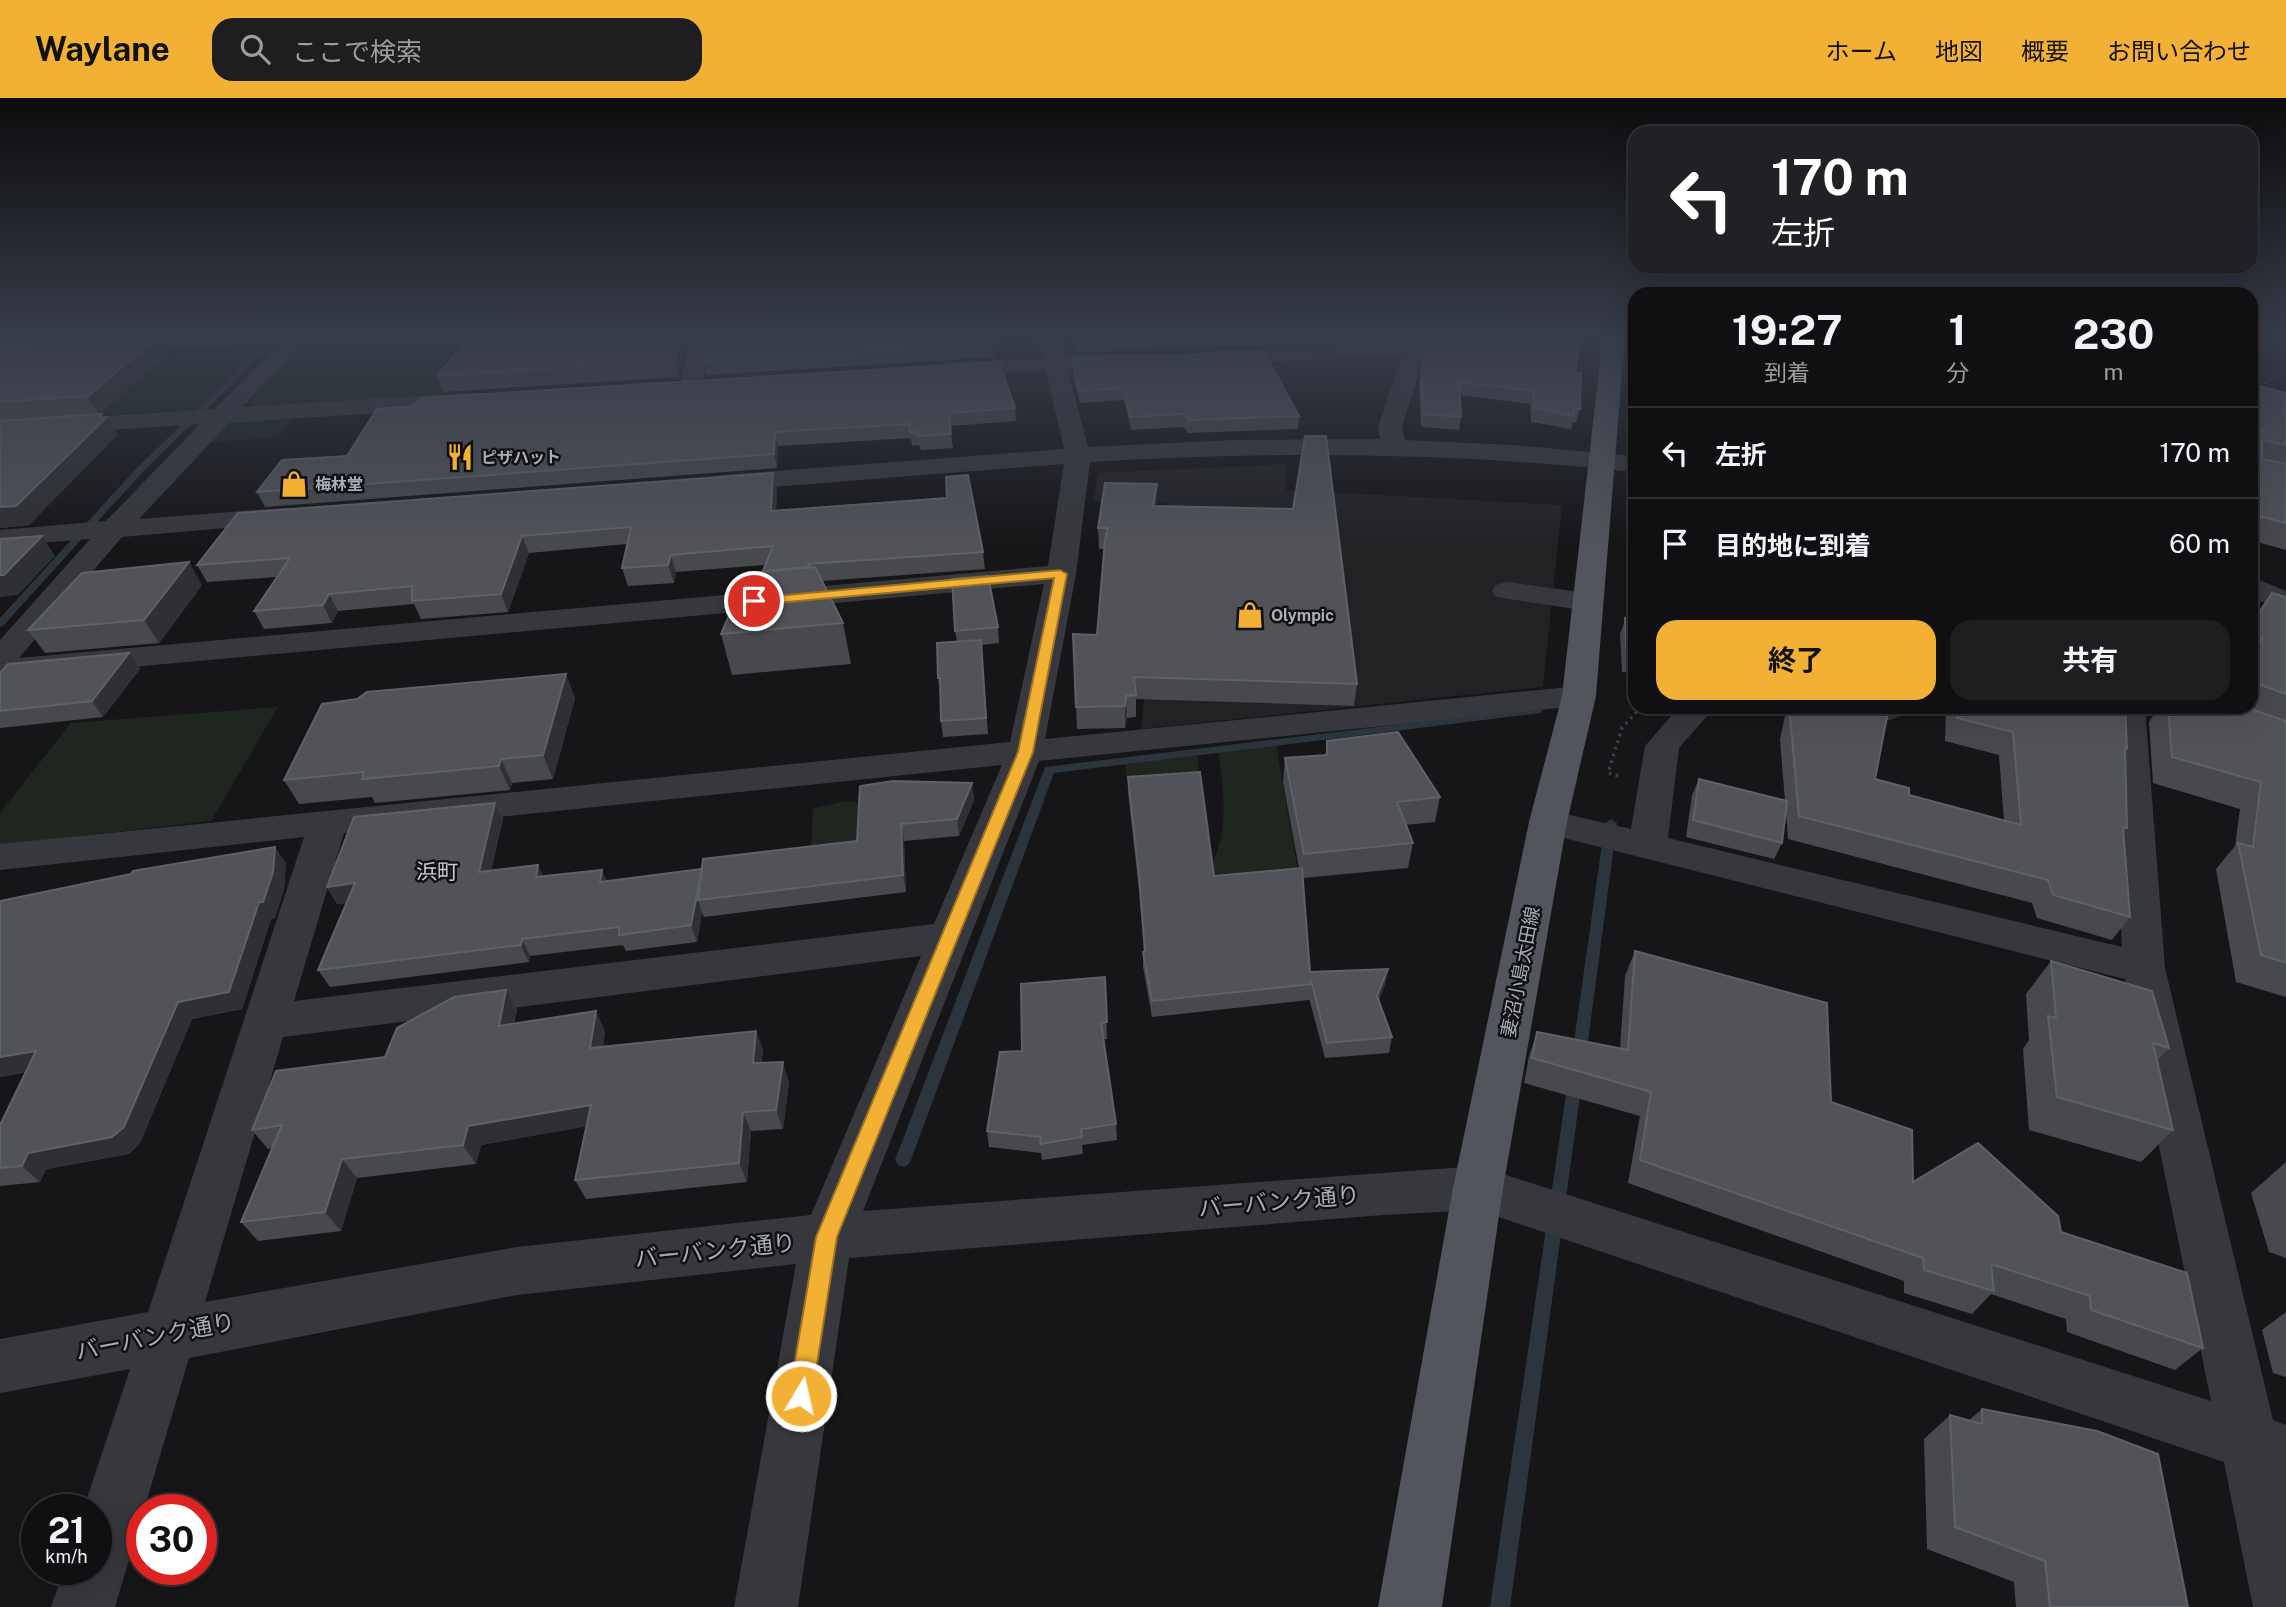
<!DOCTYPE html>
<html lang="ja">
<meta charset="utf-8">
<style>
body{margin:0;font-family:"Public Sans","Noto Sans JP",sans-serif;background:#1e1e20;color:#f1f3f6;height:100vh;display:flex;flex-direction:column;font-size:26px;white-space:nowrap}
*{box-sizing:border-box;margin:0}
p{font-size:23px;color:#9c9d9f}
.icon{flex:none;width:38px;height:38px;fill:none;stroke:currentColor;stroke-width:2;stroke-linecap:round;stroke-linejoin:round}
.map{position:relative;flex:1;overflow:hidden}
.side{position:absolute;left:1628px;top:189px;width:630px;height:427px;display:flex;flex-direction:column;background:#101012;border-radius:21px;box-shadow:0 7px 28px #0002,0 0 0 2px #303032}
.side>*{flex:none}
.banner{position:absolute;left:1628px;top:28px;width:630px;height:147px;border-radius:21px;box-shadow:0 7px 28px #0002,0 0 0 2px #303032;background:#202124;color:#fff;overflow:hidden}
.speed{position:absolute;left:21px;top:1396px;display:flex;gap:14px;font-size:35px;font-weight:700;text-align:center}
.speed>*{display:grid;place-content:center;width:91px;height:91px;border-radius:50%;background:#101012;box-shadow:0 7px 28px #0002,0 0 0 2px #303032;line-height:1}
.speed small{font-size:18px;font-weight:400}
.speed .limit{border:10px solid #d22;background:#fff;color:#111}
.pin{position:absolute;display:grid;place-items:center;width:60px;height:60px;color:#fff;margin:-30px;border:4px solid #fff;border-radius:50%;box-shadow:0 2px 7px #0007}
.me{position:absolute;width:77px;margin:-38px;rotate:9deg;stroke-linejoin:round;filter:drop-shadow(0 0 5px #0008)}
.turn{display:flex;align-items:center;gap:24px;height:147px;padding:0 28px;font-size:32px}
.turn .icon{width:91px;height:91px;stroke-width:2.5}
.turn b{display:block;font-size:49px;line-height:60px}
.eta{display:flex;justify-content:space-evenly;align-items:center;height:119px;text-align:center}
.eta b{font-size:42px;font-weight:700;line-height:49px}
.primary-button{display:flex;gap:14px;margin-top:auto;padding:14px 28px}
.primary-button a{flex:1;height:80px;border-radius:21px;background:#f2b134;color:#111;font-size:28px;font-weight:700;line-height:80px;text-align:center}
.primary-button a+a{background:#1e1e20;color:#f1f3f6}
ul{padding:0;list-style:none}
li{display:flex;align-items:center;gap:21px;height:91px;padding:0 28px;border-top:2px solid #303032}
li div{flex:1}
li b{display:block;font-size:26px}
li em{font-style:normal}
header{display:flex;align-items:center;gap:42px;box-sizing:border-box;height:98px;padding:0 35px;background:#f2b134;color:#111}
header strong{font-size:33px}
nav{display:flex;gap:38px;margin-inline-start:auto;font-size:24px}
.search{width:490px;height:63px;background:#1e1e20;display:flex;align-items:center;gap:18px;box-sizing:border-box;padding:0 24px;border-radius:21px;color:#9c9d9f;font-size:26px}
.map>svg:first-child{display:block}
.built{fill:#222225}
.green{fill:#1e261f}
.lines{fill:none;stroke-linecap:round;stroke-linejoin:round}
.stream{fill:#2c353c;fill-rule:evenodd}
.path-far1{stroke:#3d3f44;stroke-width:2.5;stroke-dasharray:2.5 3.5;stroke-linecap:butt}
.path{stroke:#3d3f44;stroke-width:3.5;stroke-dasharray:2.5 4.5;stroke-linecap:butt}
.minor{fill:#37383d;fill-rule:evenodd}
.major{fill:#53555c;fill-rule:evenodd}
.wall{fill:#47494d}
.shaded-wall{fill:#2f3033}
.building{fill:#525359;stroke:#5f6168;stroke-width:2}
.route{fill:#f2b134;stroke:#9d7322;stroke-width:2}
.labels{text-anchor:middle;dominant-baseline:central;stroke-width:5;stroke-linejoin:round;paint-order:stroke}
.far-poi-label{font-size:16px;font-weight:bold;fill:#a8adb8;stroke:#111113;text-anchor:start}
.street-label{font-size:19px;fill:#a8adb8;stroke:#111113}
.neighbourhood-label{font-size:21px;fill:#c9ccd4;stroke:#111113}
.near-street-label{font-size:23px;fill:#a8adb8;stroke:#111113}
</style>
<header>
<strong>Waylane</strong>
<div class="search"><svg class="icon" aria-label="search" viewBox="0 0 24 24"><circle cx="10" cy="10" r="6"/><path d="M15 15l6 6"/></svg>ここで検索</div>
<nav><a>ホーム</a><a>地図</a><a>概要</a><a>お問い合わせ</a></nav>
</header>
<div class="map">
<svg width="2286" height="1509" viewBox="0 0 2286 1509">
<rect width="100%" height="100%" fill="#161618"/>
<polygon class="built" points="1287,366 1285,392 1562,407 1543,589 1141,631 1165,405 1094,403 1098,375"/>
<g class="green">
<polygon points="368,237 486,237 446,297 256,309 249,304 303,246 318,240"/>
<polygon points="267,243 197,312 80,319 134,272 151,270 175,249"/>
<polygon points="295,318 277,340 210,344 226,326 243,321"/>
<polygon points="278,609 211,723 0,747 0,715 71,625"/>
<path d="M 1276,646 L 1300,785 L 1198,795 C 1230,740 1226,711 1218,651 Z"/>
<polygon points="1197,654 1200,690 1128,694 1125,665"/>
<polygon points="847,703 858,705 861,747 811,755 813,710"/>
</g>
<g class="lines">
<g class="stream">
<polygon points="274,237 281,237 139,378 3,528 0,529 0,520 133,374"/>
<polygon points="1537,610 1541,611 1542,613 1541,615 1054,675 911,1062 908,1067 903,1069 898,1067 895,1062 1045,669"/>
<polygon points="1611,721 1617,725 1586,958 1584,962 1579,964 1574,962 1572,958 1605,725"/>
<polygon points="1575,977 1580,979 1582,983 1510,1509 1490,1509 1568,983 1570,979"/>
</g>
<polyline class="path-far1" points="2250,295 2286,272"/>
<polyline class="path" points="1618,678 1608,675 1622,630 1641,609"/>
<g class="minor">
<path d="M 212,237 L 320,238 L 317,243 L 304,245 L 243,309 L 469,295 L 477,297 L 481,302 L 477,307 L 469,309 L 229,325 L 139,421 L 284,410 L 294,412 L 298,418 L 294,424 L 122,439 L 19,560 L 1048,468 L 1064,366 L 721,393 L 712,391 L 708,385 L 712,379 L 721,377 L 1064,351 L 1046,273 L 949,278 L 941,276 L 938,271 L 941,266 L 949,264 L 1043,260 L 1038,237 L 1060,237 L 1065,258 L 1126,255 L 1134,257 L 1137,262 L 1134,267 L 1126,269 L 1068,272 L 1088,349 L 1234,342 L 1380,341 L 1378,329 L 1402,258 L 1214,266 L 1206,264 L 1203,259 L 1206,254 L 1214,252 L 1407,245 L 1409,237 L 1431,237 L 1402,329 L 1405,342 L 1512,347 L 1634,358 L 1634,374 C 1452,354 1272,353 1090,364 L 1076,476 L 1045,641 L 1579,588 L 1591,591 L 1596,598 L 1591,605 L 1579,608 L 1039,663 L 863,1113 L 1478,1068 L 2211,1303 L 2125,881 L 1548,736 L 1535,733 L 1529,724 L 1535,715 L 1548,712 L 1631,731 L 1645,648 L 1679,609 L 1715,609 L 1679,650 L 1668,740 L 2122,849 L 2111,609 L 2145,609 L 2165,870 L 2273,1322 L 2286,1327 L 2286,1509 L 2253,1509 L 2224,1364 L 1478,1112 L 1383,1117 L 849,1160 L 798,1509 L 734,1509 L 796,1166 L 517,1197 L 189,1260 L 115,1509 L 51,1509 L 64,1472 L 96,1472 L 96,1412 L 83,1412 L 130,1271 L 0,1295 L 0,1241 L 148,1214 L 304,739 L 0,772 L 0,746 L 1010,644 L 1044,486 L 0,581 L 0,542 L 90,441 L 0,448 L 0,432 L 106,423 L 200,326 L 0,339 L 0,325 L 215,311 L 278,246 L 110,255 L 102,254 L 99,249 L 102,244 L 110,243 ZM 1002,667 L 934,826 L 294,903 L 344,735 ZM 921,858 L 811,1117 L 517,1149 L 205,1204 L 283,939 Z"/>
<polygon points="690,237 712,237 702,287 699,292 683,292 680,287"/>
<polygon points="2250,478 2286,493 2286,513 2250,499"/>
<polygon points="1507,484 1587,495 1598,498 1602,504 1598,510 1587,513 1496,499 1492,493 1496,487"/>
</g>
<polygon class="major" points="1603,237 1625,237 1596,598 1567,724 1503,1090 1442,1509 1378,1509 1453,1090 1529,724 1562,598"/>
</g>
<g class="wall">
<polygon points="0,237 159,237 0,247"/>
<polygon points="680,237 687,237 679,279 443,294 437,278"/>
<polygon points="1073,237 1408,237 1405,242 1074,254"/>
<polygon points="159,238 168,255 99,316 102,316 104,319 107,319 117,337 29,427 0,430 0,248"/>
<polygon points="993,246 994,259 707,277 704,264"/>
<polygon points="1073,260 1299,318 1298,331 1188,335 1184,329 1131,332 1124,302 1080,305 1073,280"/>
<polygon points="1421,274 1575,275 1580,311 1576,325 1573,324 1571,331 1531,324 1530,306 1460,297 1461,319 1459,332 1421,329 1419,287"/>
<polygon points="2250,286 2286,295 2286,452 2250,442"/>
<polygon points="414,308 1015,310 1016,323 950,328 953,350 921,352 919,347 912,348 911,340 778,348 777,370 265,409 257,394 347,358"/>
<polygon points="773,375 777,392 776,413 983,454 985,471 822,483 843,525 851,566 732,577 721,536 763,473 765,467 676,474 674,485 628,488 622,470 627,446 529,455 508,514 421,521 414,506 338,513 332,525 264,531 254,513 277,479 207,484 197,467"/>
<polygon points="1156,408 1357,586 1354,608 1136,601 1136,619 1127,620 1125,630 1077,631 1073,536 1097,537 1104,451 1099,451 1098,430"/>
<polygon points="202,487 159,545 45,555 28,532"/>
<polygon points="2272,495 2286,499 2286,899 2236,884 2216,771 2235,748 2240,711 2153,685 2149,624 2159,609 2250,609 2250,525"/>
<polygon points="1629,511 1634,512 1634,575 1622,574 1620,536"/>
<polygon points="998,529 999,545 981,547 988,636 943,639 941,623 941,596 940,596 938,580 957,544 955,533"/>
<polygon points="140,571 103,619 0,630 0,575"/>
<polygon points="575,600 553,681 512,685 510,692 375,705 372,699 299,706 284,682"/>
<polygon points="1787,609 1925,609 1886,623 1875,681 1909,697 2004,723 1999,657 1945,643 1946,609 2125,609 2127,650 2125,653 2127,730 2124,734 2130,819 2112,842 2037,820 2032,805 1788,741 1786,714 1782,745 1774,761 1686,739 1692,697 1699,681 1785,703 1780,641"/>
<polygon points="1327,643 1440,699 1435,724 1405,727 1413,745 1408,770 1303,780 1310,874 1388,871 1385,886 1379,902 1392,939 1389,955 1325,960 1309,900 1309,902 1152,919 1143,869 1143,854 1144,854 1139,792 1128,694 1128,679 1214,778 1299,770 1283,684 1285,660 1325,658"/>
<polygon points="972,685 974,702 959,738 904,743 906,794 704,819 702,815 697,844 626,853 623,847 530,858 529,864 330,889 318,872 347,805 337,806 327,789 495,705 503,721 491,772 543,778 602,772 606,783 702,771 857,743"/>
<polygon points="275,749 286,766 284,791 275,820 271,821 242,911 192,921 140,1045 129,1056 46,1071 40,1084 0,1088 0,1027 25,974 0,979"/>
<polygon points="1635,853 1831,1004 1913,1084 2061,1134 2203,1250 2175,1272 2067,1234 2066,1221 1991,1196 1972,1216 1904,1195 1904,1183 1628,1085 1640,1018 1524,985 1529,958 1537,934 1620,951 1625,878"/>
<polygon points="2051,863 2169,950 2157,963 2173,1032 2141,1064 2029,1032 2023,951 2029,942 2026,896"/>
<polygon points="1105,879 1107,941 1103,941 1116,1026 1117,1042 1082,1047 1083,1056 1042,1062 1041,1055 989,1049 987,1033 1022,953"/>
<polygon points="506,892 517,912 514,926 605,933 603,948 756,933 763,952 761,965 789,984 783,1031 751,1033 747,1084 586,1101 575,1082 586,1028 481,1047 476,1066 357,1080 341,1133 258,1143 241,1124 272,1050 268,1051 252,1032"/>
<polygon points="2286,1064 2286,1160 2269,1154 2251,1095"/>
<polygon points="2286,1214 2286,1279 2273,1275 2262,1232"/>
<polygon points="1982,1311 2188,1509 2016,1509 2014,1484 1927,1451 1924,1341 1950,1317 1969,1322"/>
</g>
<g class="shaded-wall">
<polygon points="680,237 687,237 679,279 675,263"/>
<polygon points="159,238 168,255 99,316 88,298"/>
<polygon points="102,316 105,321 107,319 117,337 29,427 0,430 0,409"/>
<polygon points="2264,332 2251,353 2250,338"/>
<polygon points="775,334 778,348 777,370 774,356"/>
<polygon points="773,375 777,392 775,430 771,413"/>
<polygon points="1157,386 1157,406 1153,428 1153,408"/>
<polygon points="42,438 55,458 18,497 0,499 0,477"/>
<polygon points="522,438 529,455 508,514 501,496"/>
<polygon points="671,457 676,474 674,485 668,467"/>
<polygon points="189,464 202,487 159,545 144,522"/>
<polygon points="329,496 338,513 332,525 323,507"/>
<polygon points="129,555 140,571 103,619 92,603"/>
<polygon points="566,576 575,600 553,681 543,657"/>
<polygon points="938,580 940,580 943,596 940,596"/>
<polygon points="1126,598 1127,620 1125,630 1125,608"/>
<polygon points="1887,609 1925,609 1879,625"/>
<polygon points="501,661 512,685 510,692 499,668"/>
<polygon points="972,685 974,702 959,738 957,721"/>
<polygon points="495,705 503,721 487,790 479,774"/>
<polygon points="901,726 904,743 906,794 903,777"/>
<polygon points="275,749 286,766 284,791 275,820 271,821 242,911 192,921 140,1045 129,1056 46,1071 40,1084 22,1068 28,1055 178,904"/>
<polygon points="538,767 546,784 536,779"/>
<polygon points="702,771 698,802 702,815 697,844 691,827"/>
<polygon points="602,772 609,789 600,784"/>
<polygon points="355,785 365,802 337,806 327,789"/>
<polygon points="522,841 530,858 529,864 521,847"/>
<polygon points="1388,871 1385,886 1374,914 1377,898"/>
<polygon points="506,892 517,912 509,948 499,928"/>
<polygon points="596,913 605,933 600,969 590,950"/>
<polygon points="756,933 763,952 759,985 753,965"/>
<polygon points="36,953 52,970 0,979 0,959"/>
<polygon points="783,964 789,984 783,1031 776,1012"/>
<polygon points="591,1007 601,1026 481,1047 476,1066 463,1047 468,1028"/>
<polygon points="743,1014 751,1033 747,1084 739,1065"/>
<polygon points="342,1061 357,1080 341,1133 325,1114"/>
</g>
<g class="building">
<polygon points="471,237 680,237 675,263 437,278"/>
<polygon points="709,237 990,237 993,246 704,264"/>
<polygon points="1073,237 1208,237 1073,242"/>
<polygon points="1432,237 1582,237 1575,275 1581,275 1580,311 1574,311 1574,318 1534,310 1533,293 1459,284 1461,319 1424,316 1421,274"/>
<polygon points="159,238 88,298 0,304 0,248"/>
<polygon points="1264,254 1299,318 1189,322 1184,316 1131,319 1123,290 1080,293 1073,268 1073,260"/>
<polygon points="999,264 1015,310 949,315 951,336 919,338 917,334 910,334 909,326 775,334 774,356 257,394 282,362 347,358 377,311 414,308 421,300"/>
<polygon points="2250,286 2286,295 2286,347 2262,342 2262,361 2286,366 2286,425 2250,416 2250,345 2264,332 2250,338"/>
<polygon points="102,316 99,320 107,319 16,408 0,409 0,323"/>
<polygon points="1305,338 1326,338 1357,586 1134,579 1136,597 1126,598 1125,608 1076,609 1073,536 1097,537 1105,442 1108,430 1098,430 1105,385 1157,386 1153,408 1293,411"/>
<polygon points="773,375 771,413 947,400 946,379 968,377 983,454 808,466 809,469 763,473 773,448 671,457 668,467 622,470 631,429 522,438 501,496 412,503 412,488 329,496 323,507 254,513 290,460 197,467 238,415"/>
<polygon points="42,438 4,477 0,477 0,441"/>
<polygon points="189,464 144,522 28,532 82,475"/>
<polygon points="815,469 843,525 721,536 747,475"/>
<polygon points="988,478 998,529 955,533 952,481"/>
<polygon points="2272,495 2286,499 2286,596 2250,583 2250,557 2262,541 2250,537 2250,529"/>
<polygon points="1629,511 1634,512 1634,559 1627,558 1625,520 1629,521"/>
<polygon points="981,542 986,620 941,623 940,580 938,580 937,545"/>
<polygon points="129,555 92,603 0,613 0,575 8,566"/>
<polygon points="566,576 543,657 501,661 499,668 362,681 364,674 284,682 322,606 357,601 367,594"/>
<polygon points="1792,609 1889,609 1875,681 1909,690 1909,697 2021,727 2013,634 1957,620 1958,609 2125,609 2127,650 2125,649 2127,730 2123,729 2130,819 2053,797 2048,782 1799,718 1790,619"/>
<polygon points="2168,609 2245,609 2286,623 2286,865 2261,857 2238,745 2253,749 2261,684 2172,659"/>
<polygon points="1398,634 1440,699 1397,704 1413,745 1304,756 1285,660 1327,657 1327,643"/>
<polygon points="1200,674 1214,778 1302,770 1310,874 1388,871 1377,898 1392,939 1327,945 1311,882 1311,886 1152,903 1143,854 1145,853 1139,777 1128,679"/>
<polygon points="1699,681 1787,703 1782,745 1693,722"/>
<polygon points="893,683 972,685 957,721 901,726 903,777 698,802 703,761 857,743 860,688"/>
<polygon points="495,705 479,774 538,767 536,779 602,772 600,784 702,771 691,827 619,837 619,829 522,841 521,847 318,872 355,785 327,789 354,719"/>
<polygon points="275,749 273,774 263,804 259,804 229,894 178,904 124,1029 112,1039 28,1055 22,1068 0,1070 0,1027 36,953 0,959 0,803 131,776 133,773"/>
<polygon points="1635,853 1827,905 1831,1004 1912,1032 1913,1084 1978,1045 2058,1118 2061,1134 2187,1175 2203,1250 2091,1212 2090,1198 1991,1166 1994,1193 1924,1172 1923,1160 1640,1062 1651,994 1532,960 1537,934 1628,952"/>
<polygon points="2051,863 2152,893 2169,950 2153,945 2173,1032 2057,999 2048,918 2056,920"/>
<polygon points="1105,879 1107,924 1101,925 1116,1026 1081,1031 1082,1039 1040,1046 1041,1039 987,1033 1000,954 1022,953 1021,886"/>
<polygon points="506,892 499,928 596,913 590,950 756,933 753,965 783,964 776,1012 743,1014 739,1065 575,1082 591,1007 468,1028 463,1047 342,1061 325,1114 241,1124 282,1027 252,1032 276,973 385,959 397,930 454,899"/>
<polygon points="1982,1311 2097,1333 2158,1356 2188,1509 2050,1509 2045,1463 1955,1429 1950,1317 1982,1326"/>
</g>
<linearGradient id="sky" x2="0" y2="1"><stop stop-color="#0c0c0d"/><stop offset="0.53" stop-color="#363c48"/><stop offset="1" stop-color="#363c48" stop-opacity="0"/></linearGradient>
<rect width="2286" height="448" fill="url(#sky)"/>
<polygon class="route" points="1060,472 1067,476 1033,654 837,1139 812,1298 809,1306 801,1310 792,1306 789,1298 816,1139 1018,654 1054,480 754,507 748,503 754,500"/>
<defs>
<symbol id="restaurant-bare" viewBox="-9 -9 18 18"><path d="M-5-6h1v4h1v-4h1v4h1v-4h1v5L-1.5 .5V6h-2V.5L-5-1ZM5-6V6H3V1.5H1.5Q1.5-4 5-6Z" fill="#f2b134" stroke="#111113" stroke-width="2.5" paint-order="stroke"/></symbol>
<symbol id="shop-bare" viewBox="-9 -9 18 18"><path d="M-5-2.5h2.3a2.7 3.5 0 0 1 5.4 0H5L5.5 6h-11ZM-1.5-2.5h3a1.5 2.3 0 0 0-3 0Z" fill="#f2b134" stroke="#111113" stroke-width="2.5" paint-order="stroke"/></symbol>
</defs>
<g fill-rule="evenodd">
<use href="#restaurant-bare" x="441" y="340" width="38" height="38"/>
<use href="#shop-bare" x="275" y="367" width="38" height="38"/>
<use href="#shop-bare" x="1231" y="498" width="38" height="38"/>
</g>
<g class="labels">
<g class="far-poi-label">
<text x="481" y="359">ピザハット</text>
<text x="315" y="386">梅林堂</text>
<text x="1271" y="517">Olympic</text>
</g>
<g class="street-label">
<text transform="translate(1520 874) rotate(-79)">妻沼小島太田線</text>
</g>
<g class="neighbourhood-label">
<text x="437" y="773">浜町</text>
</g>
<g class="near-street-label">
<text transform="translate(1279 1103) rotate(-5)">バーバンク通り</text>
<text transform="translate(715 1152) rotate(-6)">バーバンク通り</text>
<text transform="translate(155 1238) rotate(-11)">バーバンク通り</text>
</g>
</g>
</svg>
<div class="speed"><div>21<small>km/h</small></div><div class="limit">30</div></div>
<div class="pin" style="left:754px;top:503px;background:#d93025"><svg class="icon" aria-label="arrive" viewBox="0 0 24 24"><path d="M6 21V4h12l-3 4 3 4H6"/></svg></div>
<svg class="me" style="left:801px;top:1298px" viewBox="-20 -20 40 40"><circle r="17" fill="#f2b134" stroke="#fff" stroke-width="3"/><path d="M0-11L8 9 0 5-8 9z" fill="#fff"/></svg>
<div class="banner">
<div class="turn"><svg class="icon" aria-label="left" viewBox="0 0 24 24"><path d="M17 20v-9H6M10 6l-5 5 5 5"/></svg><div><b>170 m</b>左折</div></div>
</div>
<section class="side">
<div class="eta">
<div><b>19:27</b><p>到着</p></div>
<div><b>1</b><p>分</p></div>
<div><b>230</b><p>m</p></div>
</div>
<ul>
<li><svg class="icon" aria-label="left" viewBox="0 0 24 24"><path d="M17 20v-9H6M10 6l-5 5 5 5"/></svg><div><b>左折</b></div><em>170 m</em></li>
<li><svg class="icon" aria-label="arrive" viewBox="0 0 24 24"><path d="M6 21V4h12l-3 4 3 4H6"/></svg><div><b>目的地に到着</b></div><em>60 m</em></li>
</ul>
<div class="primary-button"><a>終了</a><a>共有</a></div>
</section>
</div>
